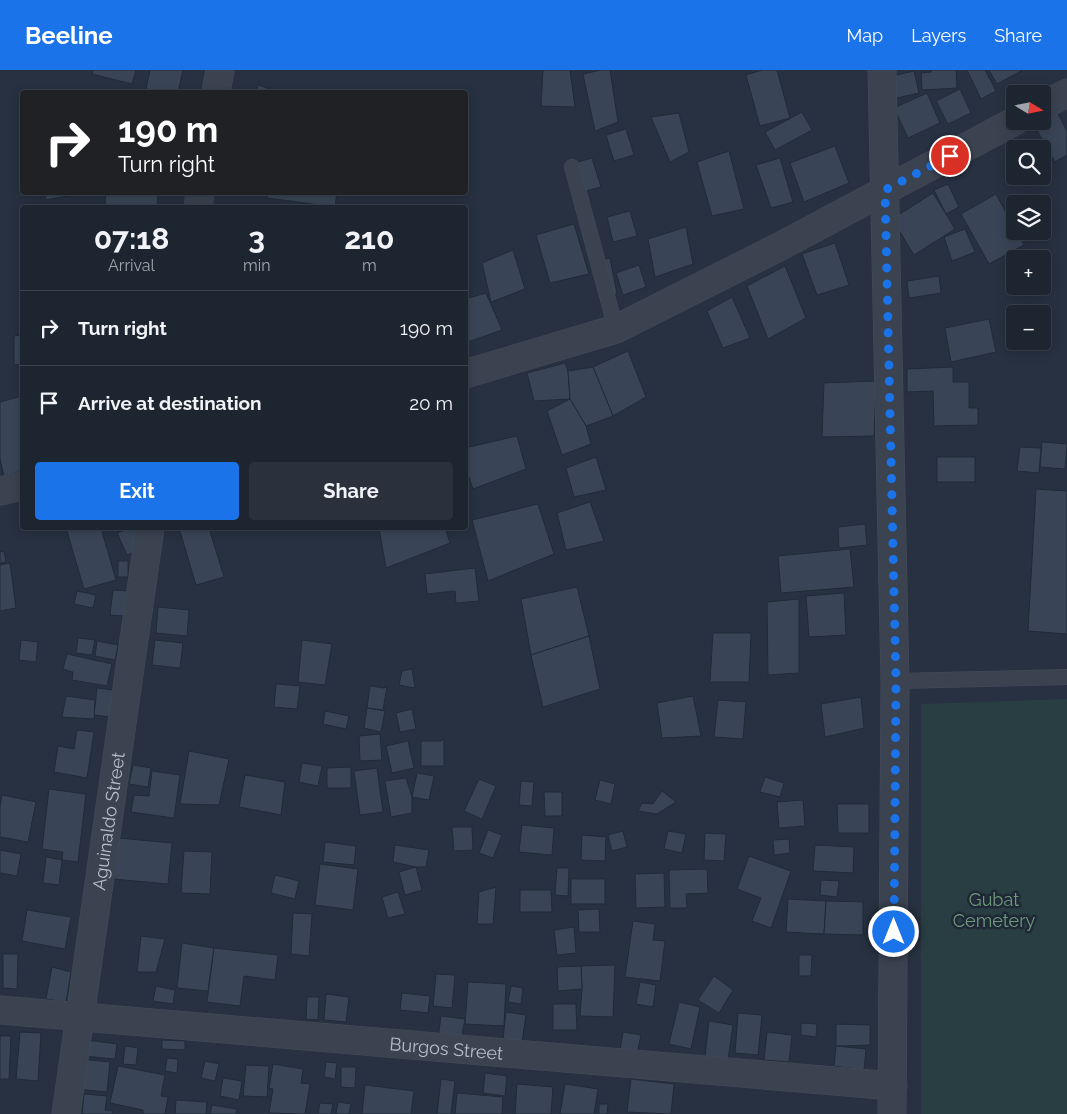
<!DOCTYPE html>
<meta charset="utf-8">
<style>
body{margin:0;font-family:Raleway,sans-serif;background:#2a313d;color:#f1f3f6;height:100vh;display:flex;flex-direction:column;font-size:19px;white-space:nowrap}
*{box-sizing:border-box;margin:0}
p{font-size:16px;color:#a0a5ab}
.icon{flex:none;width:28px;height:28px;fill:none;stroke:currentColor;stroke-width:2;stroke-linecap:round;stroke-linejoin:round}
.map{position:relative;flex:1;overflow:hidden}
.sheet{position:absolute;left:20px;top:135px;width:448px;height:325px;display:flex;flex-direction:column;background:#1d2531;border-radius:5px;box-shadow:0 2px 12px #0003,0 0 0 1px #3b424d}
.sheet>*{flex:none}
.guide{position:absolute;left:20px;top:20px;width:448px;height:105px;border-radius:5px;box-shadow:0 2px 12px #0003,0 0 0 1px #3b424d;background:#202124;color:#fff;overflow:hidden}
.needle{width:32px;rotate:100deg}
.fabs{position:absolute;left:1006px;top:15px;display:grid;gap:10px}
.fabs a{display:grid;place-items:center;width:45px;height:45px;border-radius:5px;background:#1d2531;box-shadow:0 2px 12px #0003,0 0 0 1px #3b424d;font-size:25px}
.pin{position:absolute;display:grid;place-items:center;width:42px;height:42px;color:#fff;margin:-21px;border:2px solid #fff;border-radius:50%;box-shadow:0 1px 5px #0007}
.me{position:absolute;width:55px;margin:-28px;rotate:0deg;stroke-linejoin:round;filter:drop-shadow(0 0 4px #0008)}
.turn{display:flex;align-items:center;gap:18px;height:105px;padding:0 15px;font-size:22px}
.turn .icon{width:65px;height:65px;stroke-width:2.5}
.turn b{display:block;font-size:35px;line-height:42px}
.eta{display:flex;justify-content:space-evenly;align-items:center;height:85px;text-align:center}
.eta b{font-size:30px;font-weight:700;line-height:35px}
.button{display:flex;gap:10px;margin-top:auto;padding:10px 15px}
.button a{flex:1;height:58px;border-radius:5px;background:#1a73e8;color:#fff;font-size:20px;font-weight:700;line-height:58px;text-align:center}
.button a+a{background:#2a313d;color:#f1f3f6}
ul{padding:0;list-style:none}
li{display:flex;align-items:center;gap:15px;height:75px;padding:0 15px;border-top:1px solid #3b424d}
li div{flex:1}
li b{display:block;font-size:19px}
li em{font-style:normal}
header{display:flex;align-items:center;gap:30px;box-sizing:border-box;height:70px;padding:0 25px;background:#1a73e8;color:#fff}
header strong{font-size:24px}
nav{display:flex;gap:28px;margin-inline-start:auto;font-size:18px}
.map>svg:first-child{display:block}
.green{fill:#293e42}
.building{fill:#394557;stroke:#212a38}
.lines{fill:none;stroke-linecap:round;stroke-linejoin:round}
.lane-casing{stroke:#454c5a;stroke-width:16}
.street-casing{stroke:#454c5a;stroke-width:29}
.lane{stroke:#3b4351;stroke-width:15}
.street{stroke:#3b4351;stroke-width:28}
.route{stroke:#1a73e8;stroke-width:9;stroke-dasharray:0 16.2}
.labels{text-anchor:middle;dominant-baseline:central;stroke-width:5;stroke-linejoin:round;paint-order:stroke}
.street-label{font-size:18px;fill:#b8becb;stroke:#1f2836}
.park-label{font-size:18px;fill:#6f9b7b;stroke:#1f2836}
</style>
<header>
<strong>Beeline</strong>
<nav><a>Map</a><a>Layers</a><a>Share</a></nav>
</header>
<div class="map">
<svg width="1067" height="1044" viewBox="0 0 1067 1044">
<rect width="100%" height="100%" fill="#273141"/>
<polygon class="green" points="1067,629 1067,1044 921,1044 921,634"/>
<g class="building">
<polygon points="93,0 136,0 132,14 92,4"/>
<polygon points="150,0 183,0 178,22 162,22 146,19"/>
<polygon points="543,0 570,0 575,37 541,36"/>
<polygon points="601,0 610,0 618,52 595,61 583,4"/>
<polygon points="762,0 777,0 790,48 760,56 746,5"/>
<polygon points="931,0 956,0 957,18 922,20 921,3 931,2"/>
<polygon points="967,0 985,0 996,21 981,29"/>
<polygon points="989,0 1023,0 997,14"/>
<polygon points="914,1 919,23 892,29 888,7"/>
<polygon points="258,15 278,22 256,22"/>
<polygon points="960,19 971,43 948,54 936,31"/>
<polygon points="927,23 940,53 908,68 894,38"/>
<polygon points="802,42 812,60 775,80 765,62"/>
<polygon points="1057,42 1067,61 1067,85 1055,92 1034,55"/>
<polygon points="679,43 689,82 670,92 651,47"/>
<polygon points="626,59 634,85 614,91 606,65"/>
<polygon points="835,76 849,113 804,132 790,93"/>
<polygon points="729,81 744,139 712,146 697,92"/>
<polygon points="592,88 601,117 582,122 574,93"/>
<polygon points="780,88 793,132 771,138 756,95"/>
<polygon points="948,114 959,137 946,144 934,120"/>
<polygon points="45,122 84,122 84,123 46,130"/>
<polygon points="106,122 158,122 157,138 105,138"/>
<polygon points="268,122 337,122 335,137 267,128"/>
<polygon points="933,123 955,159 914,185 892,149"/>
<polygon points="996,124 1024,175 989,194 961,144"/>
<polygon points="630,141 637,166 613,172 607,147"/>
<polygon points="574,154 589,204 550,213 536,165"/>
<polygon points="686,157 693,194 655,207 648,169"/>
<polygon points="965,159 975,182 952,191 944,167"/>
<polygon points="835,173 849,215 817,225 802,184"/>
<polygon points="513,180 525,219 491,232 482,193"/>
<polygon points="610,188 617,224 609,226 601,190"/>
<polygon points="639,195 646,217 623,225 616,203"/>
<polygon points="785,196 806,248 768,269 747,216"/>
<polygon points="939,206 941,223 909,228 907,211"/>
<polygon points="486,223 502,260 465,273 465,229"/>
<polygon points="732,227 750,268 723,278 707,241"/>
<polygon points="989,249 996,282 951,292 945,258"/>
<polygon points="22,265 22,294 14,295 14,266"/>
<polygon points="628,281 646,327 613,346 593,297"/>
<polygon points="565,293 568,301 570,329 534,331 527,303"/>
<polygon points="593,297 613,346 586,356 570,329 568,301"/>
<polygon points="953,297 953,312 969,312 969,338 978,338 978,355 934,356 933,321 907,322 907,299"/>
<polygon points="876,311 874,366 822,367 824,313"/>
<polygon points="22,326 22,401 4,406 0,389 0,332"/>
<polygon points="570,329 586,356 591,374 562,385 547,341"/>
<polygon points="517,366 526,399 473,419 465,396 465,378"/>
<polygon points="1042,372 1067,374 1065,399 1040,397"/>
<polygon points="1020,377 1041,378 1039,403 1017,401"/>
<polygon points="596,387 606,420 574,427 566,398"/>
<rect x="937" y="387" width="38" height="25"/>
<polygon points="1036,419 1067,421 1067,564 1028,561"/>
<polygon points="590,432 604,471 566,480 557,443"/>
<polygon points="538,434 554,484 488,511 472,450"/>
<polygon points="865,454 867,475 839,478 838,457"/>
<polygon points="66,458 101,458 116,510 84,519"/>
<polygon points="130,458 136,458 134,482 127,485 117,463"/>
<polygon points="179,458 209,458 224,507 196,515"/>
<polygon points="379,458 445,458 450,473 386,498"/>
<polygon points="850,479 854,517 781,523 778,486"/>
<polygon points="4,481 6,492 0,493 0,482"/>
<rect x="118" y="491" width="10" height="16"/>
<polygon points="10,493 16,538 0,541 0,495"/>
<polygon points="475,498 479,531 456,533 455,521 427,524 425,504"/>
<polygon points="577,517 589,566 531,585 521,529"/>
<polygon points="113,520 127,521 124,546 110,545"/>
<polygon points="77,521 96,525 93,538 74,534"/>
<polygon points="844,523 846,565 809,567 806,526"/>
<polygon points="799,529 799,603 768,605 767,532"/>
<polygon points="158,537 189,540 187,566 156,563"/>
<polygon points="713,563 751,563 749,612 710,612"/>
<polygon points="589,566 600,619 543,637 531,585"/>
<polygon points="78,568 95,570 92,585 76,583"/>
<polygon points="21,570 38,572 36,592 19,590"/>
<polygon points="155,570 183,573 180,598 152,595"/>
<polygon points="302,570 332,574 325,615 298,612"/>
<polygon points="97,571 118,575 115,590 95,586"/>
<polygon points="67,584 112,594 107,616 72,610 73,602 63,599"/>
<polygon points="412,599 415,618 399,615 402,601"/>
<polygon points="276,614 300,616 297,639 274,637"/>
<polygon points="370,616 384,618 387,617 383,640 367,638"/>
<polygon points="97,618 114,620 111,647 94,645"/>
<polygon points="66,626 95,630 94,649 62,647"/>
<polygon points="693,626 701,666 662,668 657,633"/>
<polygon points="861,627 864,658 825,667 821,634"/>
<polygon points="718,630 746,632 743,669 714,667"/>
<polygon points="367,638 385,641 381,662 364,658"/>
<polygon points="412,639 416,659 400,662 396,643"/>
<polygon points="325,641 349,646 346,659 323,654"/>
<polygon points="77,660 94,662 87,708 54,702 58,676 74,679"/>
<polygon points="380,664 382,690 360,691 359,666"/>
<polygon points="444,669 444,696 421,696 421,671 441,671"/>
<polygon points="408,671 414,698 392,703 386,676"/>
<polygon points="189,681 229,689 219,735 180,734"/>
<polygon points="302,693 322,696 318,716 299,712"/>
<polygon points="133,695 151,698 148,717 129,714"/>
<polygon points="351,697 351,718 327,718 327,698"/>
<polygon points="377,698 383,742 360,745 354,701"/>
<polygon points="152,701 180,705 174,748 131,742 134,725 149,726"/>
<polygon points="417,703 434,706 429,730 412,727"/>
<polygon points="245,705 285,712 281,745 239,737"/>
<polygon points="765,707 784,713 780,727 760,722"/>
<polygon points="406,708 412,727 412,743 391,747 385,711"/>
<polygon points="479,709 496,716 482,749 464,741"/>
<polygon points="600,710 615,714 611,734 595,730"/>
<polygon points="521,711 534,712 532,736 519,735"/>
<polygon points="49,719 86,724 78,792 62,790 63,782 42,779"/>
<polygon points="662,721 676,732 657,744 638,741 642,733 653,734"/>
<polygon points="544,722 562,722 562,746 545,746"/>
<polygon points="2,725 36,732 28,772 0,767 0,737"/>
<polygon points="803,730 805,756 779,758 777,732"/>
<polygon points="837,734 869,734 869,763 838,763"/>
<polygon points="522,755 554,758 552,785 519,782"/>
<polygon points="452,757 472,757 473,780 454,781"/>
<polygon points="488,760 502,765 493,788 479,783"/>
<polygon points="623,761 627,777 612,781 608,765"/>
<polygon points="668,761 686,764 682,783 664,779"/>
<polygon points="705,763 726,764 724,791 704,790"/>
<polygon points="582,765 606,767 605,791 581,790"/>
<polygon points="119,768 172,773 168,814 114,809"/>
<polygon points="789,769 790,783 774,785 773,770"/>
<polygon points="325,772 356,776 354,795 323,792"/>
<polygon points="395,775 429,780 426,797 416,797 393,792"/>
<polygon points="815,775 854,777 853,803 813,801"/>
<polygon points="0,780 21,784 17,806 0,803"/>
<polygon points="184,781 212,782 210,824 181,823"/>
<polygon points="749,786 791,801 771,858 752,851 761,828 737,819"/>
<polygon points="46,787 62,790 59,815 43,813"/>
<polygon points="320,794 358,799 353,840 315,835"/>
<polygon points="416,797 422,820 405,825 399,802"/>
<polygon points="557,798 569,798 568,826 555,825"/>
<polygon points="707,799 708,823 686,824 687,838 670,838 669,800"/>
<polygon points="664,803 665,837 636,838 635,804"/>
<polygon points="275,805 299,811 295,829 271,823"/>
<rect x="571" y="809" width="34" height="25"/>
<polygon points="821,810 839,811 837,827 820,825"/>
<polygon points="496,817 493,854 477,854 479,822"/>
<polygon points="520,820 551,820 552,842 520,842"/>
<polygon points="398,822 405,844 388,848 382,827"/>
<polygon points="788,829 826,831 824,864 786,862"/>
<polygon points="826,831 863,832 863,865 824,864"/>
<polygon points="599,839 600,862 579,862 578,840"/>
<polygon points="27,840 71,847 65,879 22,871"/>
<polygon points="293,843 312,844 309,886 291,884"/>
<polygon points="633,851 655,854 653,870 665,871 660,911 625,907"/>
<polygon points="574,857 576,883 557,885 554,860"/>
<polygon points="141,866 165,869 156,902 137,902"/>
<polygon points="182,873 214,878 208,921 177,918"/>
<polygon points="214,878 278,885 275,910 244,906 240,936 207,932"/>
<polygon points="3,884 18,884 17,919 3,918"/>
<polygon points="799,885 812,885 811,906 799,906"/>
<polygon points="615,895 613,947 580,946 582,919 581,896"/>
<polygon points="581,896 582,919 558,921 557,897"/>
<polygon points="52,897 71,902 66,932 46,929"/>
<polygon points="436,904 455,905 452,938 433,936"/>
<polygon points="714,906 733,920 719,943 698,930"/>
<polygon points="468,912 506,914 504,956 465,954"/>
<polygon points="640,912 656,915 653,937 636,934"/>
<polygon points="156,916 175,920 173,934 153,931"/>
<polygon points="511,916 523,918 521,934 508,932"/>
<polygon points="402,923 430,926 428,943 400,940"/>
<polygon points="326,924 349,927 346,952 324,950"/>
<polygon points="307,927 319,927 318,950 306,949"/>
<polygon points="679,932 700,937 691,979 669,974"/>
<polygon points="553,934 576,934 577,960 553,960"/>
<polygon points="506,942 526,945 522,972 503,969"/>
<polygon points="738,943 762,945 758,985 735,983"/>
<polygon points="441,946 465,949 461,971 438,969"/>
<polygon points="709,951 733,955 728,989 705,986"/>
<polygon points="801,953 817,954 816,967 801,965"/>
<polygon points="836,954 870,955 870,975 836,976"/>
<polygon points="20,962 41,963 38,1011 16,1009"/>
<polygon points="623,962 641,965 637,984 620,981"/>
<polygon points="767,962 792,965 789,992 764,990"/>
<polygon points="0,966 11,966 9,1009 0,1009"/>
<polygon points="86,970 117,974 115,989 84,986"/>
<polygon points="162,970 185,971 185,980 162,979"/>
<polygon points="125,976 138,978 136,995 123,994"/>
<polygon points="836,976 866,979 864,1000 834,996"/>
<polygon points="167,988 178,989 177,1003 165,1001"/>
<polygon points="79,989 110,992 107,1022 77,1019"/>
<polygon points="205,991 219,994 215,1011 201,1008"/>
<polygon points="326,992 337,993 335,1009 324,1007"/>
<polygon points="273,994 303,999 301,1013 310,1014 305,1044 269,1043 273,1019 269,1018"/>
<polygon points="246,995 269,996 267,1027 243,1026"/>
<polygon points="118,996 165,1005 161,1026 168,1027 165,1044 143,1044 143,1040 110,1033"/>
<polygon points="341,997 356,997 355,1018 341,1017"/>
<polygon points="485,1003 507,1006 505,1026 483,1023"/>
<polygon points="223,1008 242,1011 239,1030 220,1026"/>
<polygon points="441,1009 455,1011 451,1044 437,1044"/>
<polygon points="631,1009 674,1014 671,1044 627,1042"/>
<polygon points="517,1014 553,1017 551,1044 515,1044"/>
<polygon points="565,1014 598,1019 594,1044 560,1044"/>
<polygon points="365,1015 414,1021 411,1044 362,1044"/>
<polygon points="457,1023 503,1027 502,1044 455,1044"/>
<polygon points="84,1024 107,1026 105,1040 113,1041 112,1044 82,1044"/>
<polygon points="176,1030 207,1032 206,1044 175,1044"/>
<polygon points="338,1032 351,1034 349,1044 336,1044"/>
<polygon points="320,1033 333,1034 331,1044 318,1044"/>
<polygon points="599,1034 608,1034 607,1044 599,1044"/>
<polygon points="212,1035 237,1039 236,1044 210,1044"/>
</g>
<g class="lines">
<defs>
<g id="lane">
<polyline points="572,97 616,259"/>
<polyline points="895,611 1067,607"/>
</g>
<g id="street">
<polyline points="882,0 895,611 892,1044"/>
<polyline points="216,22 220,0"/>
<polyline points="1042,36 1067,23"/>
<polyline points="198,138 200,122"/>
<polyline points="465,304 616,259 777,178 1015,51"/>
<polyline points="0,421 22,416"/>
<path id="s1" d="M 0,940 L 893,1016"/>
<path id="s2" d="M 66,1044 L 150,458"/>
</g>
</defs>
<use href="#lane" class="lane-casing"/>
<use href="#street" class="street-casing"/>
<use href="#lane" class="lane"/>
<use href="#street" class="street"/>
</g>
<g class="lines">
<polyline class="route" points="894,862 896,611 885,120 950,86"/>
</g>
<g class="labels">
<g class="street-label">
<text stroke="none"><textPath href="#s2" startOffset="296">Aguinaldo Street</textPath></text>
<text stroke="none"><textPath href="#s1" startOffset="448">Burgos Street</textPath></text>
</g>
<g class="park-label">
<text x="994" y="829">Gubat<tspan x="994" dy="21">Cemetery</tspan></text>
</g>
</g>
</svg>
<div class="fabs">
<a><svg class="needle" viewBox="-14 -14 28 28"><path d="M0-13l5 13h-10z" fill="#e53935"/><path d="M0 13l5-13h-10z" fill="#a0a5ab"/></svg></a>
<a><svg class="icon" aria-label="search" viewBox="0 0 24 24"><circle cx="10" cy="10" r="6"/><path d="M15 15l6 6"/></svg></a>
<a><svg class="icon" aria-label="layers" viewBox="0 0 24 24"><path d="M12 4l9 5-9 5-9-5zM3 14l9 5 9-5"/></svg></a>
<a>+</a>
<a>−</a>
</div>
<div class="pin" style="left:950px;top:86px;background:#d93025"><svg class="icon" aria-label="arrive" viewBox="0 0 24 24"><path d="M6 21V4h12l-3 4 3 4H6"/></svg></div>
<svg class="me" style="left:894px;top:862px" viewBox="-20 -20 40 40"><circle r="17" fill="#1a73e8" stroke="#fff" stroke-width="3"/><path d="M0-11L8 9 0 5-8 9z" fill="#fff"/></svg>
<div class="guide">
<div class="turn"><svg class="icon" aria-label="right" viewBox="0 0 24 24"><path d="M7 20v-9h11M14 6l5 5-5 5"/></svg><div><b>190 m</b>Turn right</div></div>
</div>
<section class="sheet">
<div class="eta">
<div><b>07:18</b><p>Arrival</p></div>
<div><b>3</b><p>min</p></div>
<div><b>210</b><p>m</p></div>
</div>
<ul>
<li><svg class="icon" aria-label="right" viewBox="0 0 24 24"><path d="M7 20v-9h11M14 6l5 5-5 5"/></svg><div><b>Turn right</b></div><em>190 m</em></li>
<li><svg class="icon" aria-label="arrive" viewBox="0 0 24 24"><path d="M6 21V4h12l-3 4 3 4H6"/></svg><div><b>Arrive at destination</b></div><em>20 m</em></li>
</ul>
<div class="button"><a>Exit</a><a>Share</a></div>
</section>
</div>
